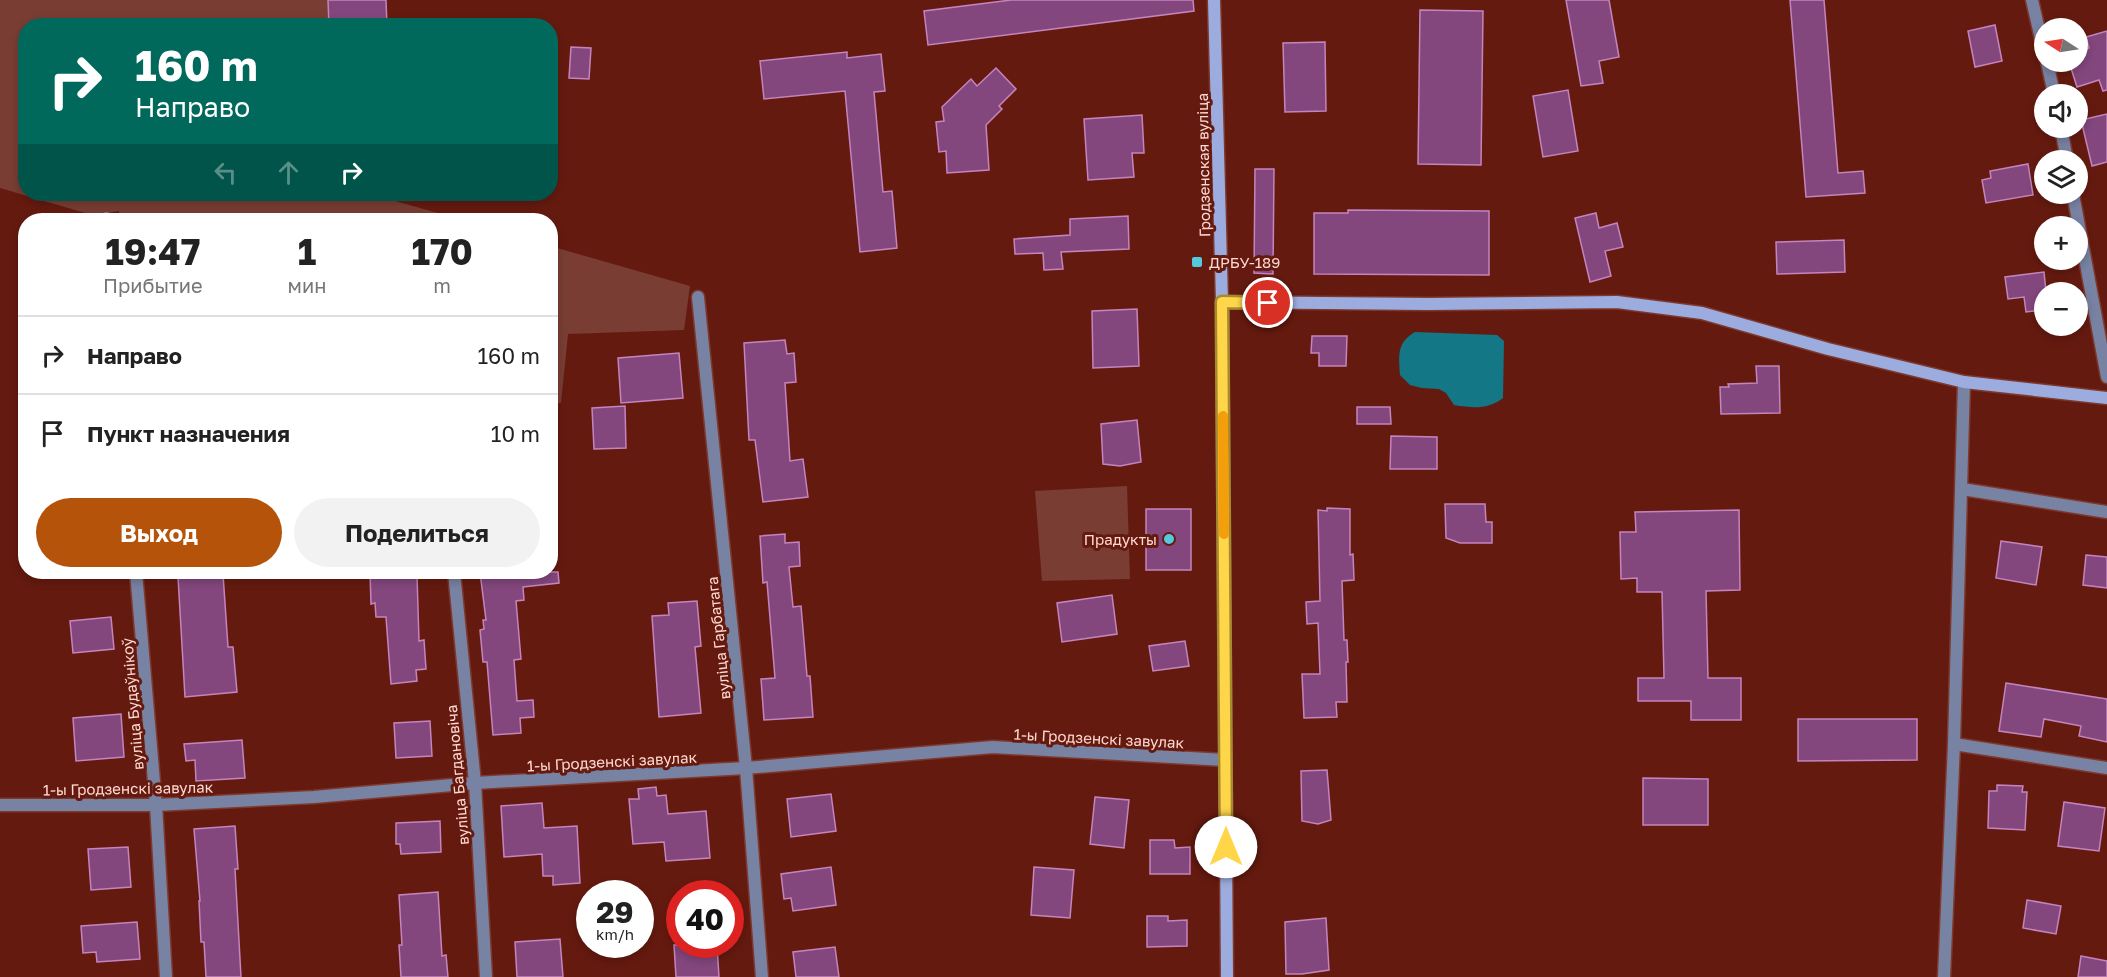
<!DOCTYPE html>
<html lang="ru">
<meta charset="utf-8">
<style>
body{margin:0;font-family:"Golos Text",sans-serif;background:#f2f2f2;color:#222;height:100vh;display:flex;flex-direction:column;font-size:22px;white-space:nowrap}
*{box-sizing:border-box;margin:0}
p{font-size:20px;color:#767676}
.icon{flex:none;width:33px;height:33px;fill:none;stroke:currentColor;stroke-width:2;stroke-linecap:round;stroke-linejoin:round}
.map{position:relative;flex:1;overflow:hidden}
.panel{position:absolute;left:18px;top:213px;width:540px;height:366px;display:flex;flex-direction:column;background:#fff;border-radius:24px;box-shadow:0 3px 9px #0003}
.panel>*{flex:none}
.hud{position:absolute;left:18px;top:18px;width:540px;height:183px;border-radius:24px;box-shadow:0 3px 9px #0003;background:#00695c;color:#fff;overflow:hidden}
.needle{width:39px;rotate:282deg}
.buttons{position:absolute;left:2034px;top:18px;display:grid;gap:12px}
.buttons a{display:grid;place-items:center;width:54px;height:54px;border-radius:50%;background:#fff;box-shadow:0 3px 9px #0003;font-size:30px}
.speed{position:absolute;left:576px;top:880px;display:flex;gap:12px;font-size:30px;font-weight:700;text-align:center}
.speed>*{display:grid;place-content:center;width:78px;height:78px;border-radius:50%;background:#fff;box-shadow:0 3px 9px #0003;line-height:1}
.speed small{font-size:15px;font-weight:400}
.speed .limit{border:9px solid #d22;background:#fff;color:#111}
.pin{position:absolute;display:grid;place-items:center;width:51px;height:51px;color:#fff;margin:-26px;border:3px solid #fff;border-radius:50%;box-shadow:0 2px 6px #0007}
.me{position:absolute;width:66px;margin:-33px;rotate:0deg;stroke-linejoin:round;filter:drop-shadow(0 0 4px #0008)}
.turn{display:flex;align-items:center;gap:21px;height:126px;padding:0 18px;font-size:27px}
.turn .icon{width:78px;height:78px;stroke-width:2.5}
.turn b{display:block;font-size:42px;line-height:51px}
.lanes{display:flex;align-items:center;height:57px;padding:0 18px;background:#0003;justify-content:center;gap:30px;direction:ltr}
.lanes .off{opacity:.35}
.eta{display:flex;justify-content:space-evenly;align-items:center;height:102px;text-align:center}
.eta b{font-size:36px;font-weight:700;line-height:42px}
.button{display:flex;gap:12px;margin-top:auto;padding:12px 18px}
.button a{flex:1;height:69px;border-radius:36px;background:#b45309;color:#fff;font-size:24px;font-weight:700;line-height:69px;text-align:center}
.button a+a{background:#f2f2f2;color:#222}
ul{padding:0;list-style:none}
li{display:flex;align-items:center;gap:18px;height:78px;padding:0 18px;border-top:2px solid #e0e0e0}
li div{flex:1}
li b{display:block;font-size:22px}
li em{font-style:normal}
.map>svg:first-child{display:block}
.green{fill:#793d33}
.water{fill:#147786}
.building{fill:#83477d;stroke:#c584bd;stroke-width:1.5}
.lines{fill:none;stroke-linecap:round;stroke-linejoin:round}
.street-casing{stroke:#7e392e;stroke-width:15}
.secondary-casing{stroke:#7e392e;stroke-width:15}
.street{stroke:#7882a2;stroke-width:12}
.secondary{stroke:#9cacde;stroke-width:12}
.route-casing{stroke:#a68a30;stroke-width:15}
.route{stroke:#ffd54a;stroke-width:10}
.slow{stroke:#f59e0b;stroke-width:10}
.poi-dot{fill:#55cade;stroke:#651a0f;stroke-width:2}
.labels{text-anchor:middle;dominant-baseline:central;stroke-width:6;stroke-linejoin:round;paint-order:stroke}
.street-label{font-size:15px;fill:#ffd9d2;stroke:#651a0f}
.poi-label{font-size:15px;fill:#ffd9d2;stroke:#651a0f;text-anchor:start}
</style>
<div class="map">
<svg width="2107" height="977" viewBox="0 0 2107 977">
<rect width="100%" height="100%" fill="#651a0f"/>
<g class="green">
<polygon points="0,0 328,0 329,25 26,26 26,194 370,194 463,220 120,220 119,211 92,215 0,188"/>
<polygon points="550,246 690,286 684,330 568,334 561,403 551,403"/>
<polygon points="1127,486 1130,579 1042,581 1035,491"/>
</g>
<path class="water" d="M 1415,332 L 1497,335 L 1504,341 L 1503,398 C 1487,410 1473,408 1454,405 L 1446,393 L 1439,389 L 1422,388 L 1410,385 L 1400,375 C 1399,356 1396,343 1415,332 Z"/>
<g class="building">
<polygon points="328,0 386,0 387,26 329,26"/>
<polygon points="1011,0 1193,0 1194,11 928,45 924,11"/>
<polygon points="1566,0 1609,0 1619,57 1599,61 1603,83 1581,86"/>
<polygon points="1790,0 1824,0 1838,173 1863,171 1865,193 1806,197"/>
<polygon points="1420,10 1483,11 1481,165 1418,164"/>
<polygon points="1995,25 2002,61 1975,67 1968,31"/>
<polygon points="2107,31 2107,90 2103,91 2099,80 2077,87 2069,62 2078,62 2078,51 2089,48 2086,37"/>
<polygon points="1325,42 1326,111 1285,112 1283,43"/>
<polygon points="571,47 591,48 589,79 569,78"/>
<polygon points="847,52 847,58 881,54 885,91 874,92 883,192 892,191 897,248 860,252 845,91 764,99 760,61"/>
<polygon points="996,68 1016,89 999,106 1002,109 986,125 989,170 947,173 946,151 939,152 936,122 944,121 942,107 971,79 977,86"/>
<polygon points="1568,90 1578,151 1543,157 1533,96"/>
<polygon points="2107,114 2107,162 2092,166 2081,120"/>
<polygon points="1142,115 1144,153 1132,153 1134,177 1088,180 1084,119"/>
<polygon points="2028,164 2033,195 1986,203 1982,180 1991,178 1990,171"/>
<polygon points="1255,169 1274,169 1273,274 1254,273"/>
<polygon points="1348,210 1489,211 1489,275 1314,274 1314,213 1348,213"/>
<polygon points="1596,213 1599,228 1617,223 1623,247 1605,251 1611,276 1590,282 1575,218"/>
<polygon points="1128,216 1129,249 1061,252 1063,269 1044,270 1043,253 1015,254 1014,239 1070,235 1070,219"/>
<polygon points="1844,240 1845,272 1777,274 1776,242"/>
<polygon points="2044,272 2046,292 2044,292 2044,310 2026,312 2024,297 2008,299 2005,277"/>
<polygon points="1137,309 1139,366 1093,368 1092,311"/>
<polygon points="1312,336 1347,336 1346,366 1319,366 1319,353 1311,353"/>
<polygon points="785,340 787,354 794,353 796,382 785,383 790,461 803,459 808,497 763,502 755,440 749,440 744,343"/>
<polygon points="679,353 683,398 621,403 618,358"/>
<polygon points="1756,366 1779,366 1780,413 1721,414 1720,387 1729,387 1728,384 1757,383"/>
<polygon points="625,406 626,448 594,449 592,408"/>
<polygon points="1357,407 1390,407 1391,424 1357,424"/>
<polygon points="1137,420 1141,462 1120,466 1103,464 1101,424"/>
<polygon points="1391,436 1437,437 1437,469 1390,469"/>
<polygon points="1445,504 1485,504 1486,522 1492,522 1492,543 1460,543 1446,538"/>
<polygon points="1327,508 1350,509 1350,555 1353,554 1354,580 1342,581 1344,640 1347,640 1348,662 1346,662 1347,702 1336,702 1337,717 1304,718 1302,674 1320,674 1318,623 1307,624 1306,602 1320,601 1318,510 1327,511"/>
<rect x="1146" y="509" width="45" height="61"/>
<polygon points="1739,510 1740,590 1706,591 1708,678 1741,678 1741,720 1691,720 1691,701 1638,701 1638,678 1664,678 1662,592 1637,592 1637,578 1621,579 1620,532 1636,532 1635,512"/>
<polygon points="785,534 785,543 799,542 800,566 789,567 793,607 801,606 807,676 810,676 813,717 764,720 761,679 775,678 767,582 763,583 760,536"/>
<polygon points="2001,541 2042,547 2036,585 1996,578"/>
<polygon points="2086,555 2107,557 2107,588 2083,585"/>
<polygon points="370,572 406,572 407,576 417,575 419,641 424,640 426,669 416,670 417,681 391,684 386,617 376,617 375,603 371,604"/>
<polygon points="480,572 558,572 559,583 523,587 524,600 516,601 521,659 514,660 517,701 533,700 534,717 520,718 521,733 493,735 487,662 483,662 480,630 484,629 483,620 486,620"/>
<polygon points="223,574 228,647 233,647 237,692 185,697 178,577"/>
<polygon points="1112,595 1117,634 1062,642 1057,603"/>
<polygon points="697,601 701,646 695,647 701,713 659,717 652,616 669,615 668,603"/>
<polygon points="111,617 114,649 73,653 70,621"/>
<polygon points="1185,641 1189,666 1153,671 1149,646"/>
<polygon points="2006,683 2107,699 2107,742 2079,736 2081,726 2044,719 2041,737 1999,731"/>
<polygon points="121,714 124,757 76,761 73,718"/>
<polygon points="1798,719 1917,719 1917,760 1798,761"/>
<polygon points="430,721 432,756 396,758 394,723"/>
<polygon points="242,740 245,778 196,781 195,760 186,761 184,744"/>
<polygon points="1327,770 1331,820 1318,824 1302,821 1301,771"/>
<polygon points="1643,778 1708,779 1708,825 1643,825"/>
<polygon points="1997,785 2023,786 2022,792 2027,792 2025,830 1988,828 1989,791 1997,791"/>
<polygon points="656,787 657,796 666,795 668,814 706,811 710,858 666,861 664,842 633,844 629,799 639,799 638,789"/>
<polygon points="831,794 836,831 791,837 787,799"/>
<polygon points="1095,797 1129,800 1124,848 1090,844"/>
<polygon points="2064,802 2105,808 2099,851 2058,846"/>
<polygon points="542,803 544,828 577,826 580,883 553,885 553,876 543,876 542,854 504,857 501,806"/>
<polygon points="440,821 441,852 401,854 400,844 396,844 396,823"/>
<polygon points="235,826 238,869 235,869 241,977 206,977 204,942 201,942 199,901 200,901 194,829"/>
<polygon points="1150,840 1174,840 1175,848 1190,847 1190,874 1150,874"/>
<polygon points="128,847 131,887 91,890 88,849"/>
<polygon points="831,867 836,905 793,911 791,898 784,899 781,874"/>
<polygon points="1034,867 1074,870 1070,918 1031,915"/>
<polygon points="438,892 442,956 446,955 448,977 401,977 399,945 402,945 399,895"/>
<polygon points="2027,900 2061,906 2056,934 2023,928"/>
<polygon points="1147,916 1168,916 1168,921 1187,920 1187,946 1147,947"/>
<polygon points="1326,918 1329,970 1302,974 1286,974 1285,922"/>
<polygon points="137,922 140,959 97,962 96,952 83,953 81,926"/>
<polygon points="560,939 563,977 517,977 515,942"/>
<polygon points="674,945 717,945 719,977 676,977"/>
<polygon points="835,947 839,977 796,977 793,952"/>
<polygon points="2081,956 2107,961 2107,977 2078,977"/>
</g>
<g class="lines">
<defs>
<g id="street">
<polyline points="2032,0 2044,52"/>
<polyline points="2047,62 2054,94"/>
<polyline points="2061,128 2067,160"/>
<polyline points="2073,194 2107,377"/>
<polyline points="106,218 107,220"/>
<polyline points="698,297 746,768 762,977"/>
<polyline points="1962,489 2107,512"/>
<polyline points="136,572 156,805 166,977"/>
<polyline points="454,572 475,783 486,977"/>
<polyline points="1954,744 2107,768"/>
<polyline points="0,805 156,805 314,797 475,783 746,768 993,747 1225,760"/>
<polyline points="1944,977 1954,744 1964,382"/>
</g>
<g id="secondary">
<polyline points="1214,0 1222,302 1227,977"/>
<polyline points="1222,302 1429,304 1617,302 1702,313 1828,349 1964,382 2107,398"/>
</g>
</defs>
<use href="#street" class="street-casing"/>
<use href="#secondary" class="secondary-casing"/>
<use href="#street" class="street"/>
<use href="#secondary" class="secondary"/>
</g>
<g class="lines">
<defs>
<polyline id="route" points="1226,847 1222,302 1268,303"/>
</defs>
<use href="#route" class="route-casing"/>
<use href="#route" class="route"/>
<polyline class="slow" points="1223,416 1224,534"/>
</g>
<g class="poi-dot">
<rect x="1191" y="256" width="12" height="12" rx="3"/>
<circle cx="1169" cy="539" r="6"/>
</g>
<g class="labels">
<g class="street-label">
<text transform="translate(1203 165) rotate(-91)">Гродзенская вуліца</text>
<text transform="translate(718 638) rotate(-96)">вуліца Гарбатага</text>
<text transform="translate(132 704) rotate(-95)">вуліца Будаўнікоў</text>
<text transform="translate(1099 738) rotate(3)">1-ы Гродзенскі завулак</text>
<text transform="translate(612 761) rotate(-3)">1-ы Гродзенскі завулак</text>
<text transform="translate(457 775) rotate(-95)">вуліца Багдановіча</text>
<text transform="translate(128 788) rotate(-1)">1-ы Гродзенскі завулак</text>
</g>
<g class="poi-label">
<text x="1209" y="262">ДРБУ-189</text>
<text x="1157" y="539" text-anchor="end">Прадукты</text>
</g>
</g>
</svg>
<div class="buttons">
<a><svg class="needle" viewBox="-14 -14 28 28"><path d="M0-13l5 13h-10z" fill="#e53935"/><path d="M0 13l5-13h-10z" fill="#767676"/></svg></a>
<a><svg class="icon" aria-label="sound" viewBox="0 0 24 24"><path d="M4 9h4l5-4v14l-5-4H4zM17 9q2 3 0 6"/></svg></a>
<a><svg class="icon" aria-label="layers" viewBox="0 0 24 24"><path d="M12 4l9 5-9 5-9-5zM3 14l9 5 9-5"/></svg></a>
<a>+</a>
<a>−</a>
</div>
<div class="speed"><div>29<small>km/h</small></div><div class="limit">40</div></div>
<div class="pin" style="left:1268px;top:303px;background:#d93025"><svg class="icon" aria-label="arrive" viewBox="0 0 24 24"><path d="M6 21V4h12l-3 4 3 4H6"/></svg></div>
<svg class="me" style="left:1226px;top:847px" viewBox="-20 -20 40 40"><circle r="19" fill="#fff"/><path d="M0-13L10 11 0 6-10 11z" fill="#ffd54a"/></svg>
<div class="hud">
<div class="turn"><svg class="icon" aria-label="right" viewBox="0 0 24 24"><path d="M7 20v-9h11M14 6l5 5-5 5"/></svg><div><b>160 m</b>Направо</div></div>
<div class="lanes"><svg class="icon off" aria-label="left" viewBox="0 0 24 24"><path d="M17 20v-9H6M10 6l-5 5 5 5"/></svg><svg class="icon off" aria-label="ahead" viewBox="0 0 24 24"><path d="M12 20V5M6 11l6-6 6 6"/></svg><svg class="icon" aria-label="right" viewBox="0 0 24 24"><path d="M7 20v-9h11M14 6l5 5-5 5"/></svg></div>
</div>
<section class="panel">
<div class="eta">
<div><b>19:47</b><p>Прибытие</p></div>
<div><b>1</b><p>мин</p></div>
<div><b>170</b><p>m</p></div>
</div>
<ul>
<li><svg class="icon" aria-label="right" viewBox="0 0 24 24"><path d="M7 20v-9h11M14 6l5 5-5 5"/></svg><div><b>Направо</b></div><em>160 m</em></li>
<li><svg class="icon" aria-label="arrive" viewBox="0 0 24 24"><path d="M6 21V4h12l-3 4 3 4H6"/></svg><div><b>Пункт назначения</b></div><em>10 m</em></li>
</ul>
<div class="button"><a>Выход</a><a>Поделиться</a></div>
</section>
</div>
